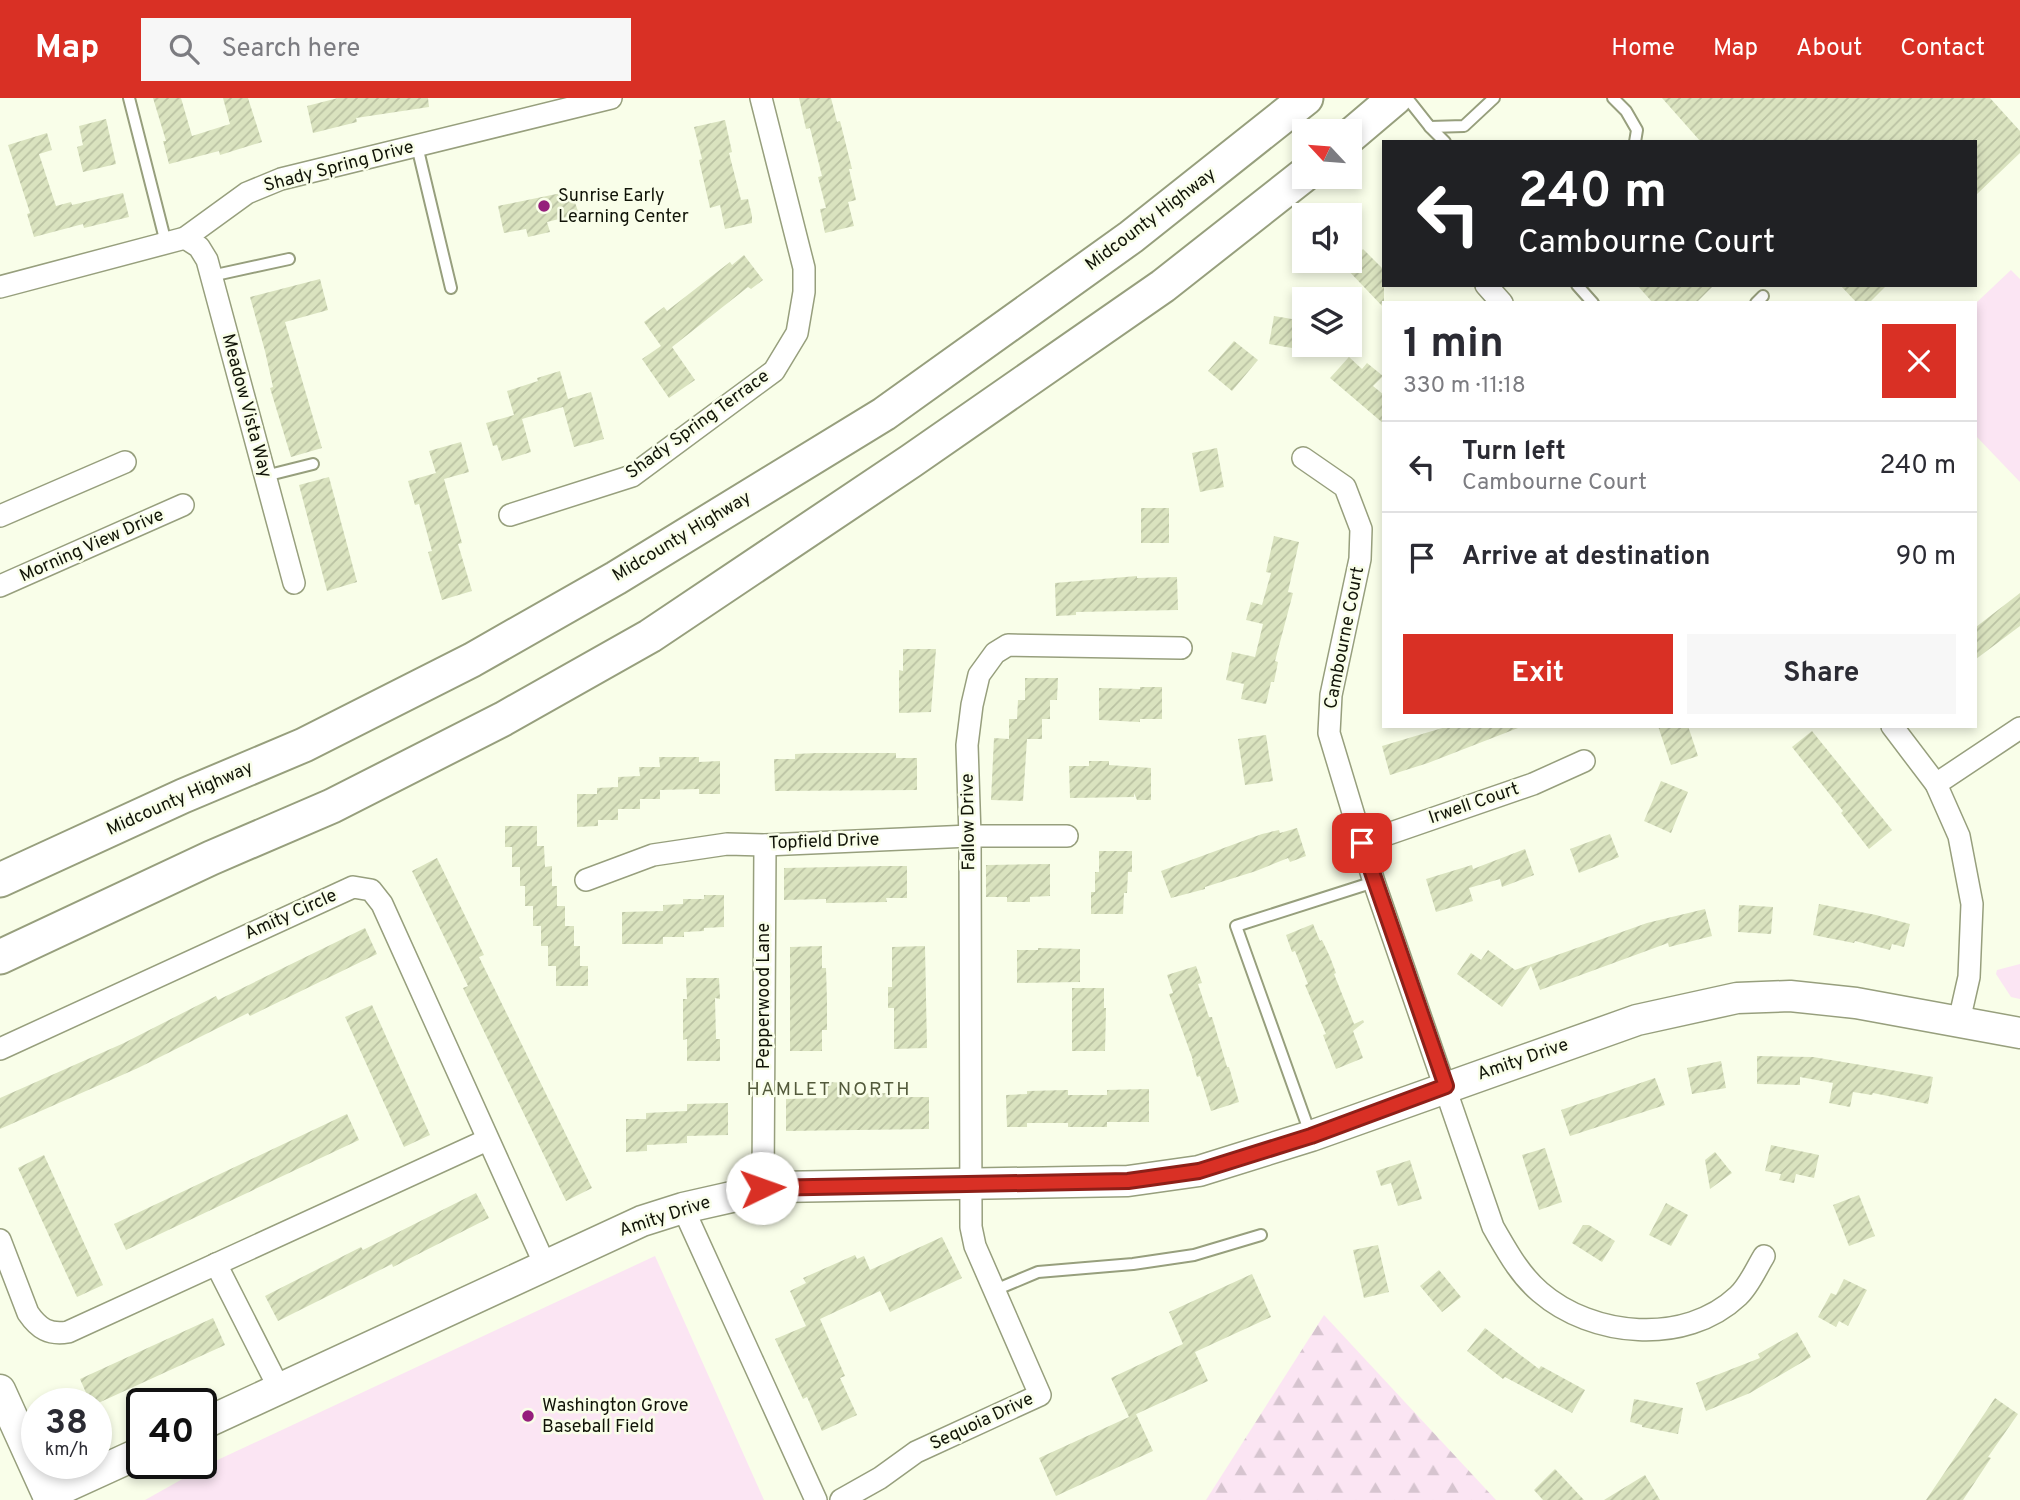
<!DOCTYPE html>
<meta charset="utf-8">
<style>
body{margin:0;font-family:Overpass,sans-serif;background:#f7f7f7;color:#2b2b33;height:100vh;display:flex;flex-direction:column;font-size:26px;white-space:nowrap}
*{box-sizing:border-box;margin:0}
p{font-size:23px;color:#7c7c81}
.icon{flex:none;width:38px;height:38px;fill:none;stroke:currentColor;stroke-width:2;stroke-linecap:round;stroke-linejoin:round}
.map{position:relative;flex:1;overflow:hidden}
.details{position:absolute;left:1382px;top:203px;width:595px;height:427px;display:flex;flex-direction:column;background:#fff;border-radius:0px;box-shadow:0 4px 10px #0003}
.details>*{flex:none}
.guide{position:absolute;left:1382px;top:42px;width:595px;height:147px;border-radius:0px;box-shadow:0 4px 10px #0003;background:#202124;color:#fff;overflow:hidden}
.needle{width:46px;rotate:296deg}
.buttons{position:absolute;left:1292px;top:21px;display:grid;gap:14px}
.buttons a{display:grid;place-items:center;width:70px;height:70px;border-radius:0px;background:#fff;box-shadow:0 4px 10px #0003;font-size:35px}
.speed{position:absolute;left:21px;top:1290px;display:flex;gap:14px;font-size:35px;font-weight:700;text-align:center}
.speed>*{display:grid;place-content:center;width:91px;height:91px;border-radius:50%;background:#fff;box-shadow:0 4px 10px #0003;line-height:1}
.speed small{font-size:18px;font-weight:400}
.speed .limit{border:4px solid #111;border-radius:10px;background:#fff;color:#111}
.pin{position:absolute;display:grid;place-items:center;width:60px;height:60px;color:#fff;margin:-30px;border-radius:14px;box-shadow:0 4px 10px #0006}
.me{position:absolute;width:77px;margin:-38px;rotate:87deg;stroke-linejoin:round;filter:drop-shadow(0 0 5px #0008)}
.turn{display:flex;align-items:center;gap:24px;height:147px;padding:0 21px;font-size:32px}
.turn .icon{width:91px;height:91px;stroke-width:2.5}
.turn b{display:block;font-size:49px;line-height:60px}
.round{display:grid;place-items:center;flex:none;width:74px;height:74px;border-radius:0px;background:#f7f7f7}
.headline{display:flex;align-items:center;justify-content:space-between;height:119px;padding:0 21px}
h1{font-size:42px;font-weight:700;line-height:52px}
.primary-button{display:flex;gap:14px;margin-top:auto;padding:14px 21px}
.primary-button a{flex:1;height:80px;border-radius:0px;background:#d93025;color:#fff;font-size:28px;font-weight:700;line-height:80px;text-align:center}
.primary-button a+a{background:#f7f7f7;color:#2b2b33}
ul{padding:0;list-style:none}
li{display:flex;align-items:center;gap:21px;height:91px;padding:0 21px;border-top:2px solid #e1e1e2}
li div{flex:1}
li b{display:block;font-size:26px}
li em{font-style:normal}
header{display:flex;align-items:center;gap:42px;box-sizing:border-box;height:98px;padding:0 35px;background:#d93025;color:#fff}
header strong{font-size:33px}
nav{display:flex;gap:38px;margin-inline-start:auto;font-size:24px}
.search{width:490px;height:63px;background:#f7f7f7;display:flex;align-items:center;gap:18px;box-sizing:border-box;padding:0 24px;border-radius:0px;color:#7c7c81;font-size:26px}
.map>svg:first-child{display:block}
.forest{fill:url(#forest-firs)}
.park{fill:#fbe5f3}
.building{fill:url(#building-hatch)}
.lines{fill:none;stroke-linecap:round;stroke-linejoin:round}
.lane-casing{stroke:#979f7d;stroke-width:14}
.street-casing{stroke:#979f7d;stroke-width:24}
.secondary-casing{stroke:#979f7d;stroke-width:33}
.primary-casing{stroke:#979f7d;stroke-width:37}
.lane{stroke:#fff;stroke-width:10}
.street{stroke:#fff;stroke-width:21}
.secondary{stroke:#fff;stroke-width:30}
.primary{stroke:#fff;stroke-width:33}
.route-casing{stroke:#8d1f18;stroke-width:18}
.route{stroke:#d93025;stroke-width:12}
.poi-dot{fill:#951f7b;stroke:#f9fee9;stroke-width:2.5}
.labels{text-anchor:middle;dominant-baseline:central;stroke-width:5;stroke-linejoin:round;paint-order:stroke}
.street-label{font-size:18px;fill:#111408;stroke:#f9fee9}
.poi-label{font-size:18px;fill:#111408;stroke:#f9fee9;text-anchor:start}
.neighbourhood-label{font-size:19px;letter-spacing:2px;fill:#535a3b;stroke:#f9fee9}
</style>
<header>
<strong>Map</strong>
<div class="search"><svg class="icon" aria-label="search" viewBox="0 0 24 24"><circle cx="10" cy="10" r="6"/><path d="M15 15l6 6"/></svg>Search here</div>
<nav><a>Home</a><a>Map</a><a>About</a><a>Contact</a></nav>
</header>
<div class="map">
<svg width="2020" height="1402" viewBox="0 0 2020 1402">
<defs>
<pattern id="forest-firs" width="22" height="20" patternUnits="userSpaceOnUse" patternTransform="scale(1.75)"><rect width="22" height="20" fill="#fbe5f3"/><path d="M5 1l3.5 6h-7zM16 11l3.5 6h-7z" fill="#d6c4cf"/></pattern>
<pattern id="building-hatch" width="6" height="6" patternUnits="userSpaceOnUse" patternTransform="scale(1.75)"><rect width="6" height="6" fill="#dae3bf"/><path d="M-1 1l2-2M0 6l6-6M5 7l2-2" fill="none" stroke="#bac2a3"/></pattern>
</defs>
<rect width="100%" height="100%" fill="#f9fee9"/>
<polygon class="forest" points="1324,1217 1496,1402 1206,1402"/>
<g class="park">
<polygon points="2011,172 2020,181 2020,384 1976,338 1976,205"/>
<polygon points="2020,866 2020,901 2011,899 1996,876 1997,872"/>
<polygon points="655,1158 764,1402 145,1402 211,1365"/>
</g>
<g class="building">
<polygon points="153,0 181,0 192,38 230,26 223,0 248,0 262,44 220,57 219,53 169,66 163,43 166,43"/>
<polygon points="338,0 428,0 429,9 356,20 357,24 313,35 307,8"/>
<polygon points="799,0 831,0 837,24 840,23 852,71 849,71 856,102 848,104 854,128 825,135 820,111 826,110 818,79 822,78 810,30 806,31"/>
<polygon points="1662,0 1990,0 2020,33 2020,55 1976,97 1976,44 1701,44"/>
<polygon points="106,21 116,66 83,74 77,49 83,47 79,28"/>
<polygon points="725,22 732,54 729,55 741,102 748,101 752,118 752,125 725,131 720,107 710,110 699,62 702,61 694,29"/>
<polygon points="47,35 52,52 39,56 56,108 71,104 72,107 123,95 129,119 84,130 83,126 34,139 27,116 30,115 8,47"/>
<polygon points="571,93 579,116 547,124 550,134 528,139 526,131 504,135 498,108"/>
<polygon points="1363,151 1384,172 1384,210 1345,169"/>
<polygon points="744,157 763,182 751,191 748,189 672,249 695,282 669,300 642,261 661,248 644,224 664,209 667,213 730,164 732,167"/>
<polygon points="320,181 328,212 285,224 322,350 291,359 270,290 273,289 265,253 250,199"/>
<polygon points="1637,187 1714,187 1696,205 1653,205"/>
<polygon points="1840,187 1887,187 1869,205 1857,205"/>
<polygon points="1274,218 1304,223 1304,252 1269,246"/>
<polygon points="1234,243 1258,262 1232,293 1208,273"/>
<polygon points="1349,259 1362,271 1367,265 1383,278 1373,288 1384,297 1384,326 1330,280"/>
<polygon points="560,273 568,301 591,294 604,341 574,349 563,309 522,321 531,354 502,363 497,347 493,348 486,325 514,317 507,293 538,283 537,280"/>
<polygon points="461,344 469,374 444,381 462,445 458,446 472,493 442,502 428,454 432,453 419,406 415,407 408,383 436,375 429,353"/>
<polygon points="1217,350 1224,389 1200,394 1192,355"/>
<polygon points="329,379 357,484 327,493 299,387"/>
<rect x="1141" y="410" width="28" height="35"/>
<polygon points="1274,438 1299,444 1288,494 1293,495 1275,563 1278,564 1274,584 1271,584 1266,606 1241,601 1244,586 1226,582 1232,554 1255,559 1263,526 1246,522 1251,504 1262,507 1271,475 1266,474"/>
<polygon points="1137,478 1137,480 1177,479 1178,512 1076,514 1076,517 1056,518 1055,485"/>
<polygon points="2020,495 2020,528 1976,561 1976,529"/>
<polygon points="903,551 936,551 931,614 899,615 899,572 903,573"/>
<polygon points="1025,580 1058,580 1057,602 1050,602 1050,621 1042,621 1042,641 1027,641 1023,703 991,702 994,640 1009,641 1009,621 1017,621 1018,602 1025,602"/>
<polygon points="1140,589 1162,589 1162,621 1140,621 1140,624 1099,622 1099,590 1140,591"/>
<polygon points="1449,628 1518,630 1428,665 1390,677 1382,648"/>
<polygon points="1658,628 1688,628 1698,658 1671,667"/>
<polygon points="1812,633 1892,732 1869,751 1841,715 1843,713 1792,649"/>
<polygon points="1266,637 1273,683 1245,687 1238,641"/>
<polygon points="817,655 896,655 896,660 917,660 917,692 775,693 774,661 795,661 795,656"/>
<polygon points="659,659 699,659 699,664 720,663 720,696 699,696 699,691 660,692 660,701 640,701 640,711 618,711 618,722 598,722 598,728 577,729 577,696 597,696 597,690 618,689 618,679 640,678 639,669 660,669"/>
<polygon points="1089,663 1109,663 1109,667 1151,670 1151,702 1137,702 1134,695 1134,699 1070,700 1069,668 1089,668"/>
<polygon points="1661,683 1688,694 1671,735 1644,723"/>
<polygon points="505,728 537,728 537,748 544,748 545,769 552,768 552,788 557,788 557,808 565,808 565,828 574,828 574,848 580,848 580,868 588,868 588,888 556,888 556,868 548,868 548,848 541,848 541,828 533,828 533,808 525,808 525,788 520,788 520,769 512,769 512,749 505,749"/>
<polygon points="1297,730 1306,758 1290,764 1288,760 1256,773 1205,789 1205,791 1171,800 1161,773 1262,736 1279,732 1280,735"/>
<polygon points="1610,736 1619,759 1579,775 1570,751"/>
<polygon points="1525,751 1534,777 1502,789 1500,781 1469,790 1473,803 1436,814 1426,781 1472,767 1473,771"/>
<polygon points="1099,753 1132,753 1132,774 1128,774 1127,795 1124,795 1123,816 1091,816 1091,794 1095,794 1095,774 1099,774"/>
<polygon points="437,760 484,857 479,859 592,1090 566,1103 463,890 468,888 412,773"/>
<polygon points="1050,766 1050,798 1030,799 1030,804 1007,804 1007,799 986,799 986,767"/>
<polygon points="886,768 907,768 907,800 886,800 887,804 826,805 826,801 784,802 784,770"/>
<polygon points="704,797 724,797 724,829 704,830 704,833 684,834 684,839 663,839 663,846 622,846 622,814 663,813 663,807 683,806 683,801 704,801"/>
<polygon points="1819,806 1876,817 1910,826 1904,849 1892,846 1890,852 1855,843 1854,845 1813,837"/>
<polygon points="1739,807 1773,809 1771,836 1738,834"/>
<polygon points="1705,811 1712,838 1669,849 1668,845 1540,892 1531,868 1502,909 1457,876 1471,855 1481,862 1488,852 1515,872 1647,825"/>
<polygon points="1313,826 1320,843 1322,842 1330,859 1336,875 1334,876 1354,926 1363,922 1364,924 1353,933 1363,960 1336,971 1323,937 1326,936 1305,887 1308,886 1295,853 1292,854 1286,837"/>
<polygon points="365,830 377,856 250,918 248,915 138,970 0,1031 0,1000 124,945 216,898 218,902"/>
<polygon points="822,848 822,870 826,870 827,903 827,932 822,932 822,953 790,953 790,849"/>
<polygon points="925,848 927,950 894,951 894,910 888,910 888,889 892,889 892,849"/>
<polygon points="1038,850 1080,851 1080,884 1017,885 1017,852 1038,852"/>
<polygon points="1196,868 1202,885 1198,886 1209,919 1212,919 1227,969 1229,969 1239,1004 1211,1013 1200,978 1197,979 1192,962 1193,962 1169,896 1173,895 1167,877"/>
<polygon points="686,880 719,880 720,901 715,900 716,941 720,941 720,963 687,963 687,941 683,942 683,901 687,901"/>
<polygon points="1072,890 1104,890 1104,910 1106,910 1105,953 1072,953"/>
<polygon points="372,907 430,1037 404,1049 345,919"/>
<polygon points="1757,958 1813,959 1933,979 1928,1006 1873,995 1872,997 1853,994 1850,1009 1829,1005 1833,985 1800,979 1800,987 1757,986"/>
<polygon points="1721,963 1726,990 1692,996 1687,970"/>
<polygon points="1655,980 1665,1007 1570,1038 1561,1012"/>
<polygon points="828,984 848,985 847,996 888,995 888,999 929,999 929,1031 786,1033 786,1001 827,1000"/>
<polygon points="1149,991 1149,1024 1107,1024 1107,1029 1068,1029 1068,1025 1027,1025 1027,1029 1007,1029 1006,997 1027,996 1027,993 1068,992 1068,997 1107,997 1107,992"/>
<polygon points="728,1005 728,1037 687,1038 687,1045 647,1047 647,1053 626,1054 626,1021 646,1021 646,1015 687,1013 687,1006"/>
<polygon points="347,1016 359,1042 126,1152 114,1126"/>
<polygon points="1771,1047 1819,1057 1814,1080 1796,1076 1794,1085 1779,1082 1781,1076 1765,1073"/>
<polygon points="1545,1050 1562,1104 1539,1112 1522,1057"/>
<polygon points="1715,1054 1732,1075 1710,1091 1705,1062"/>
<polygon points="44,1057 103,1187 77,1199 18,1070"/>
<polygon points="1410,1062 1422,1101 1398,1108 1391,1085 1381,1088 1376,1073"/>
<polygon points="476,1095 489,1120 393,1169 392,1166 278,1223 265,1198 361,1149 363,1152"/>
<polygon points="1859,1097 1875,1138 1849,1148 1833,1107"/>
<polygon points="1666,1105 1688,1117 1671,1148 1649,1137"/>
<polygon points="1583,1127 1589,1127 1615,1143 1602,1164 1572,1145"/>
<polygon points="942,1139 962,1180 890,1214 880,1193 820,1221 845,1278 840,1280 857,1317 822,1333 807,1299 803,1301 775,1241 806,1228 790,1193 806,1185 803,1180 855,1157 857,1161 864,1158 870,1172"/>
<polygon points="1378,1147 1389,1194 1364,1200 1353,1152"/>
<polygon points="1439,1172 1461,1199 1442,1214 1420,1188"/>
<polygon points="1252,1176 1271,1219 1195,1254 1208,1283 1132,1318 1136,1316 1153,1353 1056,1398 1039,1360 1129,1319 1111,1280 1183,1246 1169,1214"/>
<polygon points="1844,1181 1867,1192 1848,1228 1839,1223 1836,1229 1818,1219 1831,1195 1836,1197"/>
<polygon points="213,1220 225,1247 96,1306 91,1306 80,1281"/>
<polygon points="1485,1230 1539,1271 1541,1268 1585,1292 1572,1315 1505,1279 1503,1281 1467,1253"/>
<polygon points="1797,1234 1811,1259 1750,1295 1706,1313 1696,1285 1760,1260 1758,1256"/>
<polygon points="1995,1300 2018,1316 1988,1359 1991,1360 1963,1402 1926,1402"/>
<polygon points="1634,1301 1683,1310 1678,1336 1642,1329 1642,1327 1630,1324"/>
<polygon points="1555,1371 1584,1402 1543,1402 1534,1392"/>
<polygon points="1645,1377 1660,1402 1604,1402"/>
</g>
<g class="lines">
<defs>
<g id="lane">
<polyline points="129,0 166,145"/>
<polyline points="1407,0 1430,29 1464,28 1494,0"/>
<polyline points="1613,0 1626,13 1637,32 1635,44"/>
<polyline points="1430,29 1445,44"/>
<polyline points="417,48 451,190"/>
<polyline points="211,178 289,161"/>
<polyline points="1577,187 1593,205"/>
<polyline points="1756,205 1763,198"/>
<polyline points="265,378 313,366"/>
<polyline points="1310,1035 1236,828 1374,784"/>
<polyline points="995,1192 1038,1174 1133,1166 1194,1157 1261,1137"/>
</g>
<g id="street">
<polyline points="185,140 199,149 207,162 294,485"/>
<polyline points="1486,187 1502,205"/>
<polyline points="0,189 185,140 247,95 281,81 611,0"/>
<path d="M 1303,360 L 1345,389 L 1361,431 L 1360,461 L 1331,597 L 1329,635 L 1374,784 L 1493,1129 C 1507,1153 1519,1176 1540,1194 C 1592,1239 1685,1248 1738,1198 C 1749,1188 1756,1171 1764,1158"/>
<polyline points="510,417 632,378 774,273 797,235 804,194 804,170 761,0"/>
<polyline points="0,418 125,364"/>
<polyline points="0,488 183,407"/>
<polyline points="1892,628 1936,686 1959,738 1972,806 1969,879 1959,923"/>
<polyline points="1936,686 2020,630"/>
<polyline points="1362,745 1533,686 1584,663"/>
<polyline points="586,782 653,757 727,746 765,747 970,738 1067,738"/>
<polyline points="0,951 353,789 371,792 382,806 545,1167"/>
<polyline points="763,1090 765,747"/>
<polyline points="683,1110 816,1402"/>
<path d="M 0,1142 L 28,1215 C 39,1231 49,1237 68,1234 L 487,1042"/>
<polyline points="216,1166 280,1292"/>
<polyline points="841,1402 880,1380 916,1354 1040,1297 975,1148 971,1129 970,738 967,647 972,607 979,577 995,555 1008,547 1181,550"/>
</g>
<g id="secondary">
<polyline points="0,1292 50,1402"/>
<polyline points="201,1327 642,1123 683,1110 776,1089 1128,1083 1199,1073 1311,1038 1637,922 1737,900 1790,898 1856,905 2020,935"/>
<polyline points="48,1397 142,1354"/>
</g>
<g id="primary">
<polyline points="1349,39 1395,0"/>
<polyline points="0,782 183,698 304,647 472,562 616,480 884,316 1131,139 1306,0"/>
<polyline points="0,859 211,760 332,708 503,621 650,538 911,363 1163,188 1304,77"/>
</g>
</defs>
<use href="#lane" class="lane-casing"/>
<use href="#street" class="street-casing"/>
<use href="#secondary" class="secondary-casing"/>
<use href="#primary" class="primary-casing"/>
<use href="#lane" class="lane"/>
<use href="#street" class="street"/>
<use href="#secondary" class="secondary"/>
<use href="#primary" class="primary"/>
</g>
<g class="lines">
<defs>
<polyline id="route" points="762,1090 1128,1083 1199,1073 1311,1038 1446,988 1362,745"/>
</defs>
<use href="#route" class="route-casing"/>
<use href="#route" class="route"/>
</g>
<g class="poi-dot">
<circle cx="544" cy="108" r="7"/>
<circle cx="528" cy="1318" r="7"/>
</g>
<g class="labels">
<g class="street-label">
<text transform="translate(339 69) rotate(-15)">Shady Spring Drive</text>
<text transform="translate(1151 122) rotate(-37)">Midcounty Highway</text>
<text transform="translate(246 308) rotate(75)">Meadow Vista Way</text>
<text transform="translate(698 327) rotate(-36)">Shady Spring Terrace</text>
<text transform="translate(682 439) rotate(-31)">Midcounty Highway</text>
<text transform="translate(92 448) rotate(-24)">Morning View Drive</text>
<text transform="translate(1345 540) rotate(-79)">Cambourne Court</text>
<text transform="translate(180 701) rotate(-24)">Midcounty Highway</text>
<text transform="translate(1474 706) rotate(-19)">Irwell Court</text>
<text transform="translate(969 724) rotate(-91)">Fallow Drive</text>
<text transform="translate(824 744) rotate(-2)">Topfield Drive</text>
<text transform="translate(291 817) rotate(-24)">Amity Circle</text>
<text transform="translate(764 898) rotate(-90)">Pepperwood Lane</text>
<text transform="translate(1523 962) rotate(-19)">Amity Drive</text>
<text transform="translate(665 1119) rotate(-18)">Amity Drive</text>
<text transform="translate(982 1324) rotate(-25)">Sequoia Drive</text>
</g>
<g class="poi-label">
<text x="558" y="98">Sunrise Early<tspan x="558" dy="21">Learning Center</tspan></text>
<text x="542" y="1308">Washington Grove<tspan x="542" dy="21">Baseball Field</tspan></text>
</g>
<g class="neighbourhood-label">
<text x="829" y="992">HAMLET NORTH</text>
</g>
</g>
</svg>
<div class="buttons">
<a><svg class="needle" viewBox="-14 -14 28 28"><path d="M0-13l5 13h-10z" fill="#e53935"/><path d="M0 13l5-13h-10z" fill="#7c7c81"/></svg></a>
<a><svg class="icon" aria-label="sound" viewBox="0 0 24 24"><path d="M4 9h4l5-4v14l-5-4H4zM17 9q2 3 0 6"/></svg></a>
<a><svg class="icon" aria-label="layers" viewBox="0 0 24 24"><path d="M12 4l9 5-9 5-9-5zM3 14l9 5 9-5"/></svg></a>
</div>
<div class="speed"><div>38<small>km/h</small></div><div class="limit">40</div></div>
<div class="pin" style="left:1362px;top:745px;background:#d93025"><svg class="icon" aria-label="arrive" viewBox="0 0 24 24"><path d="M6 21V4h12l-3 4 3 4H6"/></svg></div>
<svg class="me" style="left:762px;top:1090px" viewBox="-20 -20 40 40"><circle r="19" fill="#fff"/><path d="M0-13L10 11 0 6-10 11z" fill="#d93025"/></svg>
<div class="guide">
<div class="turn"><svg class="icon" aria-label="left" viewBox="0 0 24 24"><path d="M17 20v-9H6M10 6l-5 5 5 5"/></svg><div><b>240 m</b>Cambourne Court</div></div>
</div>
<section class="details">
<div class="headline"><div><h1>1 min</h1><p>330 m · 11:18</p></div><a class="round" style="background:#d93025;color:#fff"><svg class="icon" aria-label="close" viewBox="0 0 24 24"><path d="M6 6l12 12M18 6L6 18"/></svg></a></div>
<ul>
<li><svg class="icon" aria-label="left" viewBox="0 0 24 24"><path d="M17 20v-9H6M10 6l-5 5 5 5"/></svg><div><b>Turn left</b><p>Cambourne Court</p></div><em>240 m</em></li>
<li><svg class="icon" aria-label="arrive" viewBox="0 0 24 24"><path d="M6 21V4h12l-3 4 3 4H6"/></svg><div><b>Arrive at destination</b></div><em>90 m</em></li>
</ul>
<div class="primary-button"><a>Exit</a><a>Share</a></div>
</section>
</div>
